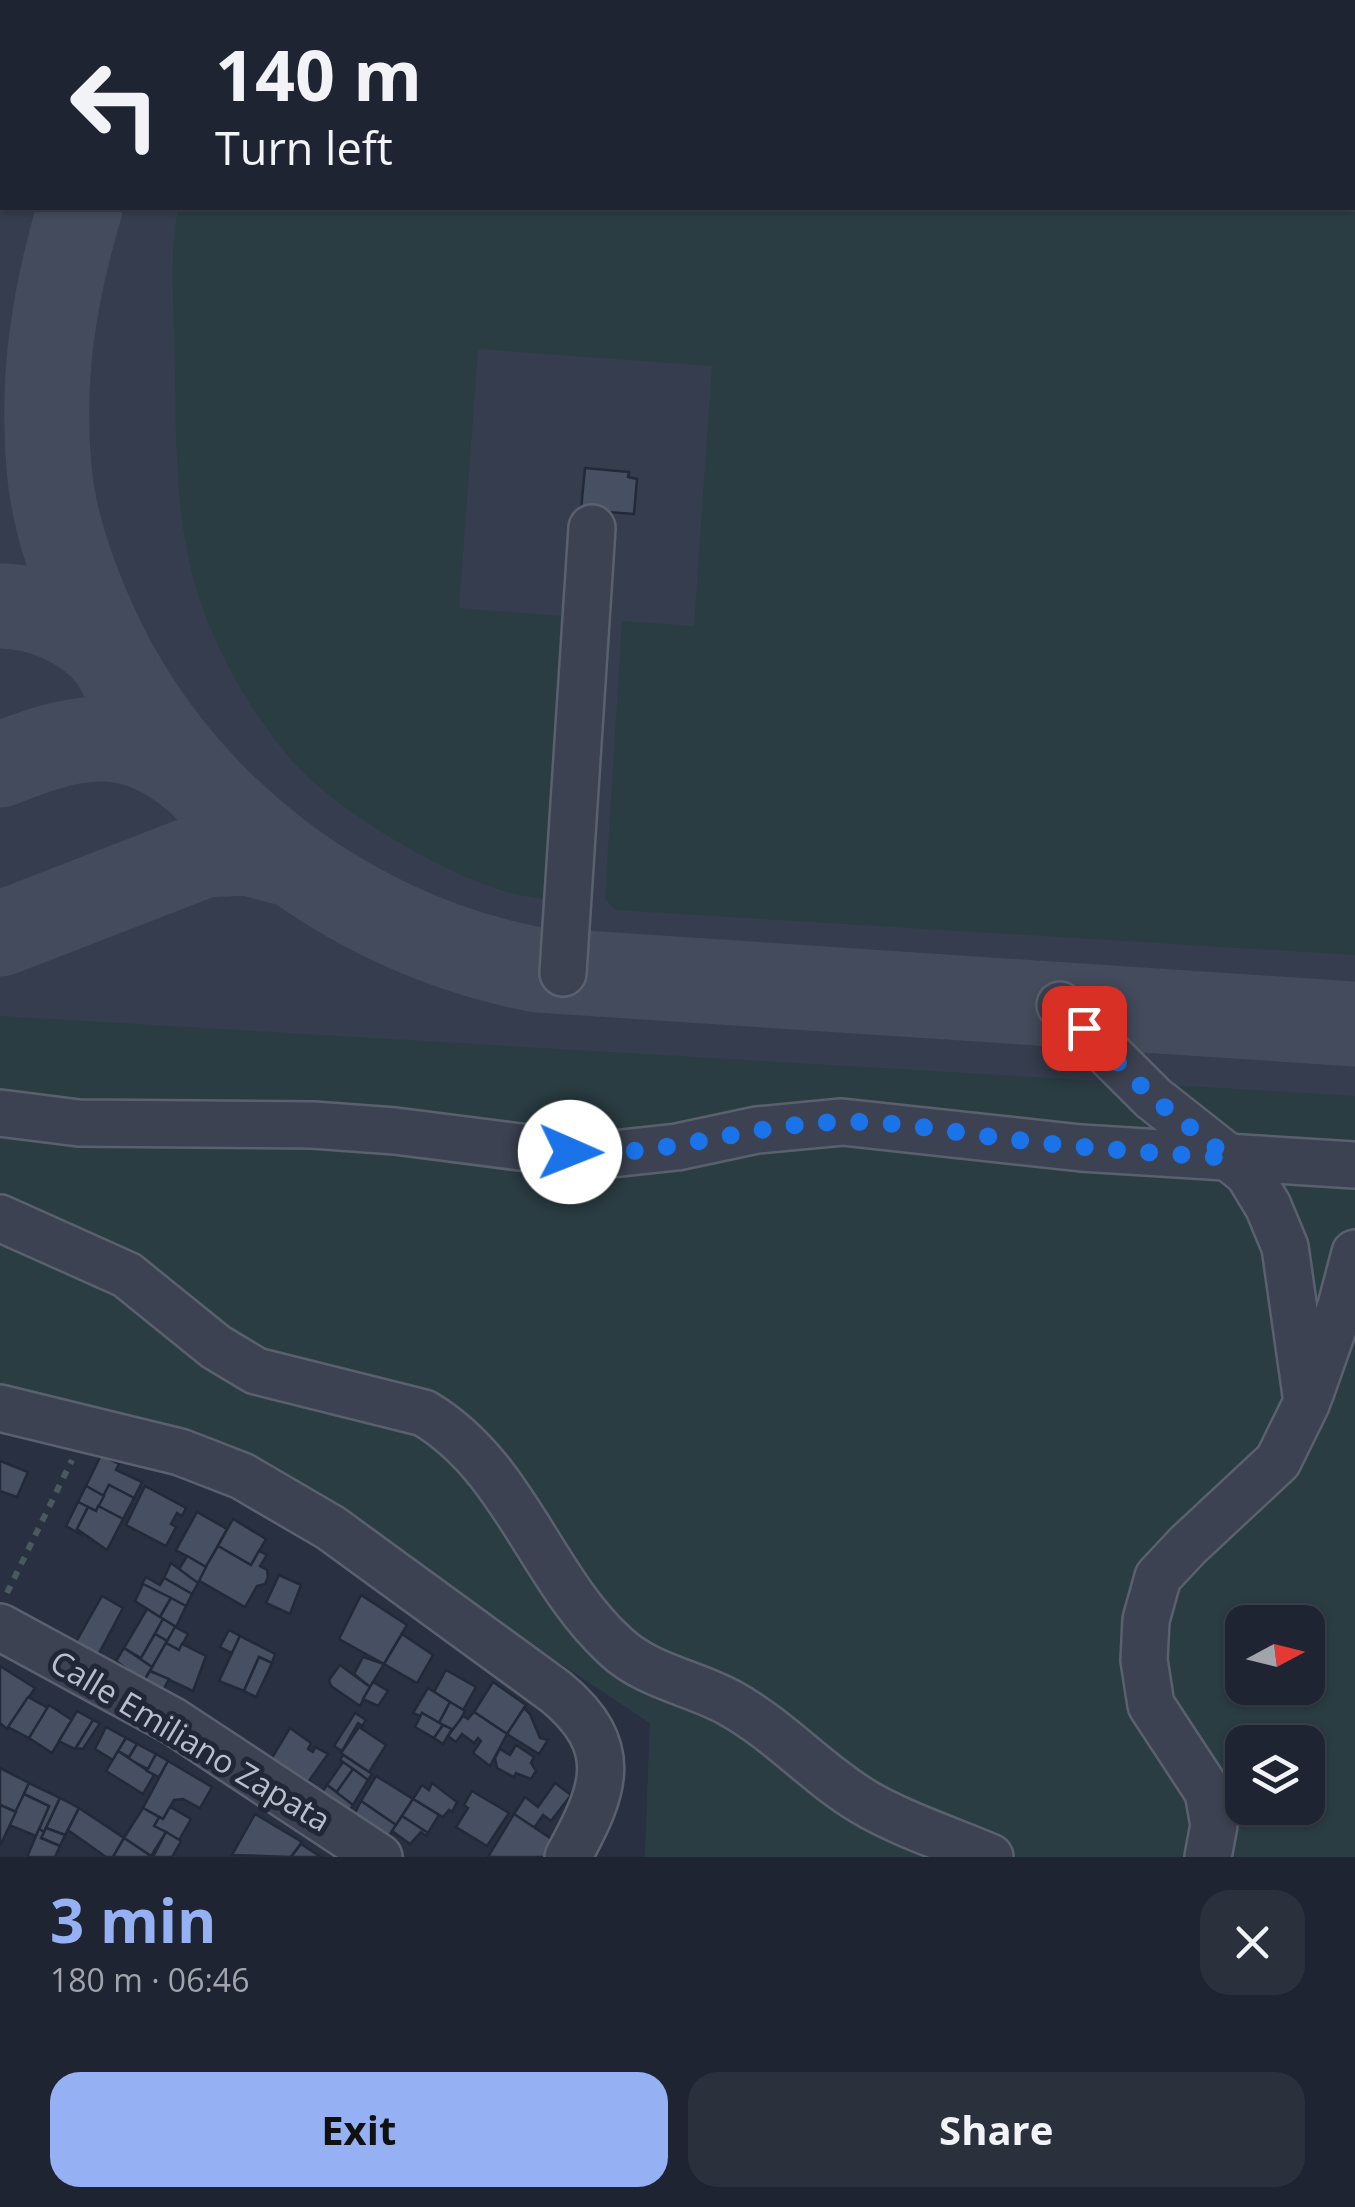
<!DOCTYPE html>
<meta charset="utf-8">
<style>
body{margin:0;font-family:"Open Sans",sans-serif;background:#2b303d;color:#f1f3f6;height:100vh;display:flex;flex-direction:column;font-size:38px;white-space:nowrap}
*{box-sizing:border-box;margin:0}
p{font-size:32px;color:#a1a4ab}
.icon{flex:none;width:55px;height:55px;fill:none;stroke:currentColor;stroke-width:2;stroke-linecap:round;stroke-linejoin:round}
.map{position:relative;height:1857px;overflow:hidden}
.side{display:flex;flex-direction:column;background:#1e2431;flex:1}
.side>*{flex:none}
.top-card{position:absolute;left:0px;top:0px;width:1355px;height:210px;box-shadow:0 2px 8px #0004,0 0 0 2px #3c414d;background:#1e2431;color:#f1f3f6;overflow:hidden}
.needle{width:65px;rotate:83deg}
.tools{position:absolute;left:1225px;top:1605px;display:grid;gap:20px}
.tools a{display:grid;place-items:center;width:100px;height:100px;border-radius:20px;background:#1e2431;box-shadow:0 2px 8px #0004,0 0 0 2px #3c414d;font-size:50px}
.pin{position:absolute;display:grid;place-items:center;width:85px;height:85px;color:#fff;margin:-42px;border-radius:20px;box-shadow:0 5px 15px #0006}
.me{position:absolute;width:110px;margin:-55px;rotate:91deg;stroke-linejoin:round;filter:drop-shadow(0 0 8px #0008)}
.turn{display:flex;align-items:center;gap:35px;height:210px;padding:0 50px;font-size:45px}
.turn .icon{width:130px;height:130px;stroke-width:2.5}
.turn b{display:block;font-size:70px;line-height:85px}
.round{display:grid;place-items:center;flex:none;width:105px;height:105px;border-radius:30px;background:#2b303d}
.overview{display:flex;align-items:center;justify-content:space-between;height:170px;padding:0 50px}
h1{font-size:60px;font-weight:700;line-height:75px;color:#95b1f3}
.cta{display:flex;gap:20px;margin-top:auto;padding:20px 50px}
.cta a{flex:1;height:115px;border-radius:30px;background:#95b1f3;color:#111;font-size:40px;font-weight:700;line-height:115px;text-align:center}
.cta a+a{background:#2b303d;color:#f1f3f6}
.map>svg:first-child{display:block}
.airport{fill:#363d4e;fill-rule:evenodd}
.green{fill:#2a3d42;fill-rule:evenodd}
.lines{fill:none;stroke-linecap:round;stroke-linejoin:round}
.taxiway{stroke:#434b5c;stroke-width:85}
.building{fill:#475062;stroke:#232938;stroke-width:2.5}
.minor-casing{stroke:#5a606e;stroke-width:50}
.path{stroke:#485a5e;stroke-width:6;stroke-dasharray:8 8;stroke-linecap:butt}
.minor{stroke:#3c4251;stroke-width:45}
.route{stroke:#1a73e8;stroke-width:18;stroke-dasharray:0 32.4}
.labels{text-anchor:middle;dominant-baseline:central;stroke-width:10;stroke-linejoin:round;paint-order:stroke}
.street-label{font-size:32px;fill:#b9becb;stroke:#212736}
</style>
<div class="map">
<svg width="1355" height="1857" viewBox="0 0 1355 1857">
<rect width="100%" height="100%" fill="#283041"/>
<path class="airport" d="M 0,0 L 1355,0 L 1355,1857 L 645,1857 L 650,1723 L 238,1448 L 0,1391 ZM 2,2 L 1352,2 L 1352,208 L 2,208 ZM 1242,1622 L 1308,1622 L 1308,1688 L 1242,1688 ZM 1242,1742 L 1308,1742 L 1308,1808 L 1242,1808 Z"/>
<g class="green">
<path d="M 243,0 L 1355,0 L 1355,955 L 616,910 L 605,899 L 622,621 L 694,626 L 712,366 L 478,349 L 459,608 L 575,617 L 549,900 C 534,897 519,896 504,891 C 440,872 331,808 288,756 C 246,705 210,641 193,577 C 175,509 176,435 175,366 C 175,326 168,243 179,208 L 1352,208 L 1352,2 L 242,2 Z"/>
<path d="M 0,1016 L 1355,1096 L 1355,1857 L 645,1857 L 650,1723 L 238,1448 L 0,1391 ZM 1242,1622 L 1308,1622 L 1308,1688 L 1242,1688 ZM 1242,1742 L 1308,1742 L 1308,1808 L 1242,1808 Z"/>
</g>
<g class="lines">
<g class="taxiway">
<polyline points="142,2 143,0"/>
<path d="M 80,208 C 54,295 41,376 49,468 C 53,518 70,567 90,613 C 169,797 341,933 538,970 L 1355,1024"/>
<path d="M 0,606 C 40,606 87,626 112,659"/>
<path d="M 0,765 C 74,735 128,722 194,777"/>
<polyline points="0,934 204,855 247,853 289,864"/>
</g>
</g>
<g class="building">
<polygon points="585,468 629,472 628,477 637,479 634,514 581,510"/>
<polygon points="101,1455 119,1464 116,1470 142,1482 134,1498 109,1485 104,1496 86,1486"/>
<polygon points="0,1461 28,1472 17,1497 0,1491"/>
<polygon points="109,1485 134,1498 123,1519 98,1506"/>
<polygon points="86,1486 104,1496 96,1511 78,1502"/>
<polygon points="145,1486 186,1508 182,1516 177,1513 171,1524 176,1527 166,1546 126,1525"/>
<polygon points="78,1502 88,1507 77,1529 80,1534 66,1526"/>
<polygon points="98,1506 123,1519 107,1550 77,1529 88,1507 96,1511"/>
<polygon points="197,1512 227,1529 206,1567 176,1550"/>
<polygon points="233,1519 266,1539 251,1565 218,1546"/>
<polygon points="218,1546 251,1565 259,1551 267,1555 260,1566 267,1570 268,1577 265,1584 257,1586 245,1607 198,1580"/>
<polygon points="187,1556 206,1567 198,1583 178,1571"/>
<polygon points="171,1563 198,1583 192,1594 164,1578"/>
<polygon points="279,1575 301,1585 290,1614 266,1603"/>
<polygon points="146,1577 160,1585 164,1578 192,1594 186,1606 142,1584"/>
<polygon points="143,1584 171,1598 160,1617 135,1601"/>
<polygon points="361,1595 407,1625 384,1664 339,1639"/>
<polygon points="102,1596 123,1608 98,1655 76,1642"/>
<polygon points="171,1598 186,1606 176,1627 160,1617"/>
<polygon points="147,1609 163,1619 141,1658 124,1648"/>
<polygon points="163,1619 176,1627 167,1641 155,1634"/>
<polygon points="175,1627 188,1634 179,1650 166,1643"/>
<polygon points="229,1630 240,1636 232,1653 220,1647"/>
<polygon points="155,1634 167,1641 152,1667 140,1660"/>
<polygon points="402,1634 433,1655 417,1683 384,1664"/>
<polygon points="240,1636 275,1654 272,1663 259,1657 244,1691 219,1681"/>
<polygon points="166,1643 179,1650 182,1644 206,1656 193,1691 150,1671"/>
<polygon points="124,1648 152,1667 141,1686 129,1679 132,1673 116,1661"/>
<polygon points="259,1657 272,1663 256,1697 244,1691"/>
<polygon points="363,1657 384,1664 370,1687 354,1674"/>
<polygon points="340,1665 370,1687 360,1706 331,1686 329,1680"/>
<polygon points="0,1666 35,1688 7,1729 0,1723"/>
<polygon points="446,1670 476,1687 463,1710 434,1692"/>
<polygon points="150,1671 169,1679 160,1696 141,1686"/>
<polygon points="373,1682 388,1691 378,1706 363,1699"/>
<polygon points="493,1682 526,1705 507,1734 474,1712"/>
<polygon points="428,1688 450,1702 439,1723 422,1713 420,1716 413,1713"/>
<polygon points="28,1697 48,1708 29,1738 8,1727"/>
<polygon points="450,1702 465,1711 454,1731 439,1723"/>
<polygon points="49,1705 72,1720 52,1753 29,1738"/>
<polygon points="524,1708 530,1714 540,1738 548,1740 539,1754 507,1734"/>
<polygon points="77,1711 93,1720 75,1749 59,1741"/>
<polygon points="474,1712 507,1734 490,1766 473,1753 481,1741 478,1738 474,1743 462,1734 456,1742 448,1736 463,1716 468,1719"/>
<polygon points="355,1713 366,1720 362,1726 358,1723 342,1751 334,1746"/>
<polygon points="422,1713 443,1725 434,1738 415,1727"/>
<polygon points="93,1720 100,1723 83,1749 76,1748"/>
<polygon points="443,1725 452,1729 443,1744 434,1738"/>
<polygon points="106,1727 126,1738 113,1760 95,1749"/>
<polygon points="359,1727 386,1745 369,1772 341,1753"/>
<polygon points="290,1728 311,1743 308,1749 313,1752 315,1747 328,1754 306,1785 270,1761"/>
<polygon points="126,1738 137,1744 129,1757 118,1751"/>
<polygon points="137,1744 156,1754 148,1769 128,1759"/>
<polygon points="516,1745 534,1757 531,1763 536,1771 531,1779 516,1773 514,1777 497,1768 495,1758 500,1749 510,1755"/>
<polygon points="118,1751 154,1775 143,1794 106,1771"/>
<polygon points="156,1754 168,1761 159,1777 147,1771"/>
<polygon points="343,1755 372,1774 368,1780 340,1760"/>
<polygon points="168,1761 212,1787 200,1808 183,1799 174,1800 163,1819 143,1808"/>
<polygon points="343,1762 353,1769 337,1792 327,1785"/>
<polygon points="0,1768 29,1783 16,1812 0,1805"/>
<polygon points="353,1769 368,1780 353,1805 336,1793"/>
<polygon points="376,1776 413,1799 396,1825 361,1801"/>
<polygon points="29,1783 60,1798 44,1832 39,1829 49,1806 24,1794"/>
<polygon points="432,1783 457,1802 452,1812 449,1810 443,1817 413,1799 422,1785 429,1790"/>
<polygon points="555,1783 571,1795 551,1821 543,1815 534,1828 514,1814 525,1797 538,1807"/>
<polygon points="327,1785 353,1805 348,1813 320,1795"/>
<polygon points="472,1791 509,1813 487,1846 456,1827 468,1808 464,1805"/>
<polygon points="24,1794 49,1806 36,1836 9,1825"/>
<polygon points="60,1798 79,1808 65,1835 46,1828"/>
<polygon points="413,1799 439,1815 428,1833 402,1816"/>
<polygon points="361,1801 396,1825 387,1839 353,1817"/>
<polygon points="0,1805 16,1812 0,1846"/>
<polygon points="170,1807 191,1819 179,1840 154,1826 159,1817 163,1819"/>
<polygon points="79,1808 124,1838 113,1857 106,1857 68,1830"/>
<polygon points="143,1808 159,1817 154,1826 166,1832 151,1856 124,1838"/>
<polygon points="255,1814 302,1842 291,1857 232,1855"/>
<polygon points="514,1814 556,1842 547,1857 488,1857"/>
<polygon points="402,1816 428,1833 426,1836 421,1832 410,1844 392,1831"/>
<polygon points="46,1828 65,1835 60,1846 41,1838"/>
<polygon points="39,1829 44,1832 41,1838 60,1846 55,1857 27,1857"/>
<polygon points="166,1832 181,1841 172,1857 153,1857"/>
<polygon points="124,1838 151,1856 153,1857 113,1857"/>
<polygon points="301,1844 321,1857 291,1857"/>
</g>
<g class="lines">
<defs>
<g id="minor">
<polyline points="563,973 592,528"/>
<polyline points="1060,1005 1153,1098 1248,1173 1268,1206 1285,1247 1307,1402 1278,1461 1188,1545 1158,1577 1146,1620 1144,1660 1151,1705 1208,1792 1214,1825 1208,1857"/>
<polyline points="0,1113 79,1123 313,1125 395,1131 536,1149 603,1155 677,1147 757,1130 842,1122 1081,1148 1355,1165"/>
<path d="M 0,1218 L 127,1275 L 216,1347 L 256,1371 L 424,1413 C 515,1467 540,1577 615,1646 C 648,1677 692,1682 730,1703 C 779,1730 817,1774 864,1802 C 901,1824 950,1840 990,1857"/>
<polyline points="1310,1394 1341,1306 1355,1253"/>
<path d="M 0,1408 L 180,1452 L 242,1476 L 331,1528 L 556,1692 C 622,1747 605,1790 568,1857"/>
<polyline points="0,1627 173,1721 379,1857"/>
</g>
</defs>
<use href="#minor" class="minor-casing"/>
<polyline class="path" points="7,1593 72,1460"/>
<use href="#minor" class="minor"/>
</g>
<g class="lines">
<path class="route" d="M 570,1152 C 662,1159 749,1123 842,1122 C 897,1120 954,1133 1009,1139 C 1082,1148 1155,1153 1229,1158 L 1153,1098 L 1084,1028"/>
</g>
<g class="labels">
<g class="street-label">
<text transform="translate(191 1740) rotate(31)">Calle Emiliano Zapata</text>
</g>
</g>
</svg>
<div class="tools">
<a><svg class="needle" viewBox="-14 -14 28 28"><path d="M0-13l5 13h-10z" fill="#e53935"/><path d="M0 13l5-13h-10z" fill="#a1a4ab"/></svg></a>
<a><svg class="icon" aria-label="layers" viewBox="0 0 24 24"><path d="M12 4l9 5-9 5-9-5zM3 14l9 5 9-5"/></svg></a>
</div>
<div class="pin" style="left:1084px;top:1028px;background:#d93025"><svg class="icon" aria-label="arrive" viewBox="0 0 24 24"><path d="M6 21V4h12l-3 4 3 4H6"/></svg></div>
<svg class="me" style="left:570px;top:1152px" viewBox="-20 -20 40 40"><circle r="19" fill="#fff"/><path d="M0-13L10 11 0 6-10 11z" fill="#1a73e8"/></svg>
<div class="top-card">
<div class="turn"><svg class="icon" aria-label="left" viewBox="0 0 24 24"><path d="M17 20v-9H6M10 6l-5 5 5 5"/></svg><div><b>140 m</b>Turn left</div></div>
</div>
</div>
<section class="side">
<div class="overview"><div><h1>3 min</h1><p>180 m · 06:46</p></div><a class="round"><svg class="icon" aria-label="close" viewBox="0 0 24 24"><path d="M6 6l12 12M18 6L6 18"/></svg></a></div>
<div class="cta"><a>Exit</a><a>Share</a></div>
</section>
